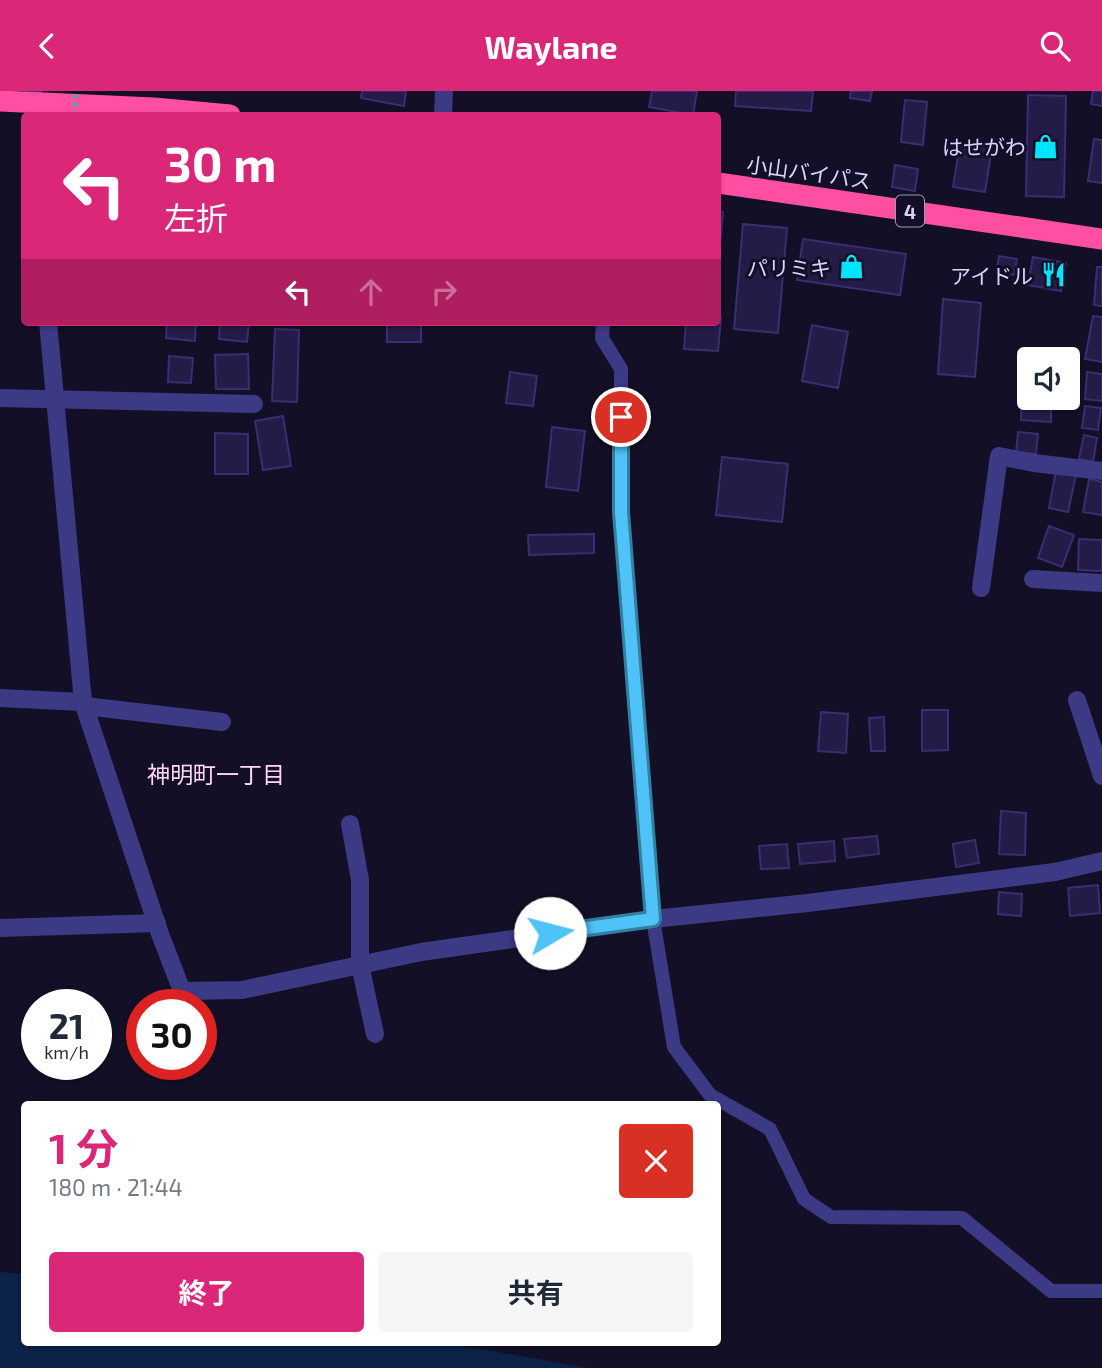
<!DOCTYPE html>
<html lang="ja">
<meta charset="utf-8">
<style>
body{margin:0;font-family:"Exo 2","Noto Sans JP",sans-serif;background:#f6f6f7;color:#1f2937;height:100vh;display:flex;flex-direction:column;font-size:26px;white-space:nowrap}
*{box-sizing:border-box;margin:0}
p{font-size:23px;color:#747a83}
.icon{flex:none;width:38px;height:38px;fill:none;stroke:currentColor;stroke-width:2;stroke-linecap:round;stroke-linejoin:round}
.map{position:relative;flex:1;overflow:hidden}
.panel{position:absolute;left:21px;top:1010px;width:700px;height:245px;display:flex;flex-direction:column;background:#fff;border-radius:7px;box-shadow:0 2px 5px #0004}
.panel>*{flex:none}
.hud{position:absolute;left:21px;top:21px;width:700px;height:214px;border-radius:7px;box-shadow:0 2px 5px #0004;background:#db2777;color:#fff;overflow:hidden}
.buttons{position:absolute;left:1017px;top:256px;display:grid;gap:14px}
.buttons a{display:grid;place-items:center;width:63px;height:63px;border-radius:7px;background:#fff;box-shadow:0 2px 5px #0004;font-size:35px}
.speed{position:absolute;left:21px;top:898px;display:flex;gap:14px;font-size:35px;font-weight:700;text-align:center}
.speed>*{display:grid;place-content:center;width:91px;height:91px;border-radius:50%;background:#fff;box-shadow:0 2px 5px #0004;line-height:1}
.speed small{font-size:18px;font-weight:400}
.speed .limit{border:10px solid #d22;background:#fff;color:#111}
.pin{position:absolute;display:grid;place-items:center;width:60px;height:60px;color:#fff;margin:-30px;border:4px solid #fff;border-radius:50%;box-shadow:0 2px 7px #0007}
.me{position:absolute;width:77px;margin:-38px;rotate:82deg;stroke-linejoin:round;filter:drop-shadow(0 0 5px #0008)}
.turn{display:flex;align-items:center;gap:24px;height:147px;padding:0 28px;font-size:32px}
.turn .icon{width:91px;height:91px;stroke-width:2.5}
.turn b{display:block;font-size:49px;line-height:60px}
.lanes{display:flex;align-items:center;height:66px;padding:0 28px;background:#0003;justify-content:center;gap:35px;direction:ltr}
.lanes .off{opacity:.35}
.round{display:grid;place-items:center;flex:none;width:74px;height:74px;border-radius:7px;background:#f6f6f7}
.headline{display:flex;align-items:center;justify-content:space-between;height:119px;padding:0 28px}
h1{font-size:42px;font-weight:700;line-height:52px;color:#db2777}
.action{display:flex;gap:14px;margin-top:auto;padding:14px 28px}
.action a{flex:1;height:80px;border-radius:7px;background:#db2777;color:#fff;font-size:28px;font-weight:700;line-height:80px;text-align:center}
.action a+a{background:#f6f6f7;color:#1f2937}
header{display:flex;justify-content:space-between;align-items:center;height:91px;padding:0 28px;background:#db2777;color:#fff;font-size:32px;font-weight:700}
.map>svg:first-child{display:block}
.water{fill:#0c2248}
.building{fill:#241b47;stroke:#3b2d73;stroke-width:2}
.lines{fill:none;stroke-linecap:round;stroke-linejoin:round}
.lane{stroke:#3d3a85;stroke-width:14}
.street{stroke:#3d3a85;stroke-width:18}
.highway{stroke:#ff4fa3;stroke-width:21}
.path-bridge{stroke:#2fb8b0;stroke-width:4.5;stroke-dasharray:3.5 5;stroke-linecap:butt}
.route-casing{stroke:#337fa1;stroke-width:18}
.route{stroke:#4fc3f7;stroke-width:12}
.labels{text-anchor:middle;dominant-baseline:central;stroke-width:6;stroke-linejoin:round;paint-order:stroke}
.shield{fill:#130f26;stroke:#9e99be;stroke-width:2}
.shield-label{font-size:19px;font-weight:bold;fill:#d9d4ff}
.poi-label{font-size:21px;fill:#d9d4ff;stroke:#130f26;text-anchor:end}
.street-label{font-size:21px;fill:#d9d4ff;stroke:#130f26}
.neighbourhood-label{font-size:23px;fill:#ffd6f0;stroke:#130f26}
</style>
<header><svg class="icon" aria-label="back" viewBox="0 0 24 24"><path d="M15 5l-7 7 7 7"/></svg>Waylane<svg class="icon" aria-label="search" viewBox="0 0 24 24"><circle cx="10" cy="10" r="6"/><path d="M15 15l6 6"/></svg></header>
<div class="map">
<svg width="1102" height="1277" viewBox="0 0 1102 1277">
<rect width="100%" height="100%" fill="#130f26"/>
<polygon class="water" points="0,1181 24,1183 24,1251 441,1251 589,1277 0,1277"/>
<g class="building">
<polygon points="362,0 406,0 404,15 361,7"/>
<polygon points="652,0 697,0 693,24 649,16"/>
<polygon points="736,0 813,0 811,20 735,15"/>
<polygon points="851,0 872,0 870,10 850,7"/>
<polygon points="1093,0 1102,0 1102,15 1091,13"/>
<polygon points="1028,4 1066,5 1064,106 1026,105"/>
<polygon points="905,9 927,11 923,54 901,51"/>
<polygon points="1094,48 1102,49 1102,92 1088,90"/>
<polygon points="960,52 992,57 985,101 953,96"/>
<polygon points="895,74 918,78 915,100 892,96"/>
<polygon points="718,120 723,121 718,177"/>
<polygon points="743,133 787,137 778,242 734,238"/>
<polygon points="803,148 906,163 900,204 797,189"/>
<polygon points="999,165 1017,168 1014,184 996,182"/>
<polygon points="1033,166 1066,172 1061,200 1028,194"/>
<polygon points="1097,176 1102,176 1102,215 1094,214"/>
<polygon points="943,208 981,212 975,286 938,283"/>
<polygon points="1093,225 1102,226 1102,271 1085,268"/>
<polygon points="718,227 721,227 718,260 684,258 686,231 718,231"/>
<polygon points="167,231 196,231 195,250 166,247"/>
<polygon points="220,231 249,231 247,251 219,248"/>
<rect x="387" y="231" width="34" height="20"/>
<polygon points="812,234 848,241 838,297 802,290"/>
<polygon points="275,238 299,239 297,311 272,310"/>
<polygon points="248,263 249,298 216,298 215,264"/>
<polygon points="169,265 193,267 191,292 168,291"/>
<polygon points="1023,277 1029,277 1029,306 1051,306 1051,331 1021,329"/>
<polygon points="510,281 537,285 533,315 506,312"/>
<polygon points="1087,281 1102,283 1102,310 1085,308"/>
<polygon points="1085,315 1101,317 1098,339 1082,337"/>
<polygon points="283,325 291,375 263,379 255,330"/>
<polygon points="552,336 585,340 578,400 546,396"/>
<polygon points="1018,341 1038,343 1036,363 1016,361"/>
<polygon points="215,342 248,343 248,383 215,383"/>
<polygon points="1084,344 1097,347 1093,371 1079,368"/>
<polygon points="722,366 788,373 782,431 716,424"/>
<polygon points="1056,380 1076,384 1068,421 1049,417"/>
<polygon points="1089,388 1102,391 1102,424 1083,421"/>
<polygon points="1049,435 1074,444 1062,476 1038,467"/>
<polygon points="594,443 594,462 529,464 528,444"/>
<polygon points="1079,448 1102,449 1102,480 1078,479"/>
<polygon points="922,619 948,619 948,659 922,660"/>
<polygon points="821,621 848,623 846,662 818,660"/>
<polygon points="884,626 885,660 871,660 869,627"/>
<polygon points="1001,720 1026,722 1025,764 999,763"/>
<polygon points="877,745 879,763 847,767 844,748"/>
<polygon points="975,749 979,772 956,776 953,753"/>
<polygon points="834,750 835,770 800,773 798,753"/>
<polygon points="787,753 789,777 761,778 759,755"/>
<polygon points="1098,794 1100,822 1070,825 1068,797"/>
<polygon points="999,801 1022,803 1021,825 998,823"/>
</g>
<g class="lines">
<polyline class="lane" points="603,231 602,247 621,278 621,421 653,828 674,956 710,1004 770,1038 804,1108 831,1126 962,1127 1051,1200 1102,1200"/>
<g class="street">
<polyline points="33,0 33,24"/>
<polyline points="443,24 444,0"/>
<polyline points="48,231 83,611 160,843 182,900 242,899 421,861 653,828 808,812 1055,781 1102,770"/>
<polyline points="0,307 254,313"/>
<polyline points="1033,488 1102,492"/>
<polyline points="981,497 999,365 1034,372 1102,380"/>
<polyline points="0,607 83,611"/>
<polyline points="1077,609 1102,685"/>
<polyline points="85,615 222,631"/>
<polyline points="350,733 360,789 360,874 375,943"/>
<polyline points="0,837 157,832"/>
</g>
<g class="highway">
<polyline points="0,10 154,17 230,24"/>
<polyline points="718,92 1102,148"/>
</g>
<polyline class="path-bridge" points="75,24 75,0"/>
</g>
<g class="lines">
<defs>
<polyline id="route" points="550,842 653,828 621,421 621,326"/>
</defs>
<use href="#route" class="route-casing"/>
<use href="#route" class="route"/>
</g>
<defs>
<symbol id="shop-bare" viewBox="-9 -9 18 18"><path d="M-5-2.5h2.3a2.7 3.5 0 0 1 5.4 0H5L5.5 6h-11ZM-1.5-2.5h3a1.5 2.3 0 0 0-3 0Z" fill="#00e5ff" stroke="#130f26" stroke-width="2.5" paint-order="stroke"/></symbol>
<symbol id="restaurant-bare" viewBox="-9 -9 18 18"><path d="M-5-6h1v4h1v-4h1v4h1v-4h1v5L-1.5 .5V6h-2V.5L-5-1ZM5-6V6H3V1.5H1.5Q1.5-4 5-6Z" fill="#00e5ff" stroke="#130f26" stroke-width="2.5" paint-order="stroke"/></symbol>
</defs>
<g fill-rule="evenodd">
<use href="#shop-bare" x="1028" y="38" width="35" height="35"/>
<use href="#shop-bare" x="834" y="158" width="35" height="35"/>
<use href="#restaurant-bare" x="1036" y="166" width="35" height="35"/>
</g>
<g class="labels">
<rect class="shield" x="896" y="104.5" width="28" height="31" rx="5"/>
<g class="shield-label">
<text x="910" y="120">4</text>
</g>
<g class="poi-label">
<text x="1026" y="55">はせがわ</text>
<text x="831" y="176">パリミキ</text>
<text x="1033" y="184">アイドル</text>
</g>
<g class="street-label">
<text transform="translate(809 81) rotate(8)">小山バイパス</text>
</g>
<g class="neighbourhood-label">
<text x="216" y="683">神明町一丁目</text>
</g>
</g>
</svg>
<div class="buttons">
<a><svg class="icon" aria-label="sound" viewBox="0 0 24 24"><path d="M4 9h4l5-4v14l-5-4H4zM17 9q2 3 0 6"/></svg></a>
</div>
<div class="speed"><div>21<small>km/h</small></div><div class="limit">30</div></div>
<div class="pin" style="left:621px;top:326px;background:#d93025"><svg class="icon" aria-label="arrive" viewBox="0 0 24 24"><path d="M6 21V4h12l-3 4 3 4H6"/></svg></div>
<svg class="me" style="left:550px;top:842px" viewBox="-20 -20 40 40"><circle r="19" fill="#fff"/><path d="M0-13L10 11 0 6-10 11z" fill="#4fc3f7"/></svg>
<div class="hud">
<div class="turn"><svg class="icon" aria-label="left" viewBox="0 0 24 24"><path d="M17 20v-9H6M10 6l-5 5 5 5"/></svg><div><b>30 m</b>左折</div></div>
<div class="lanes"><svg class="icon" aria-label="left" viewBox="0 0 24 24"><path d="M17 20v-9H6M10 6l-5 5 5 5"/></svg><svg class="icon off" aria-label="ahead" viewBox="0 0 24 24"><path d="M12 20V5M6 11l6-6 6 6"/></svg><svg class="icon off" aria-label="right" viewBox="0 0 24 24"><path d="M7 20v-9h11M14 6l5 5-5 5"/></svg></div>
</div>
<section class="panel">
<div class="headline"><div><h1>1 分</h1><p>180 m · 21:44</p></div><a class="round" style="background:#d93025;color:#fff"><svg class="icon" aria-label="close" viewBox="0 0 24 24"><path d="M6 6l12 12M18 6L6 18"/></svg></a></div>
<div class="action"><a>終了</a><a>共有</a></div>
</section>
</div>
